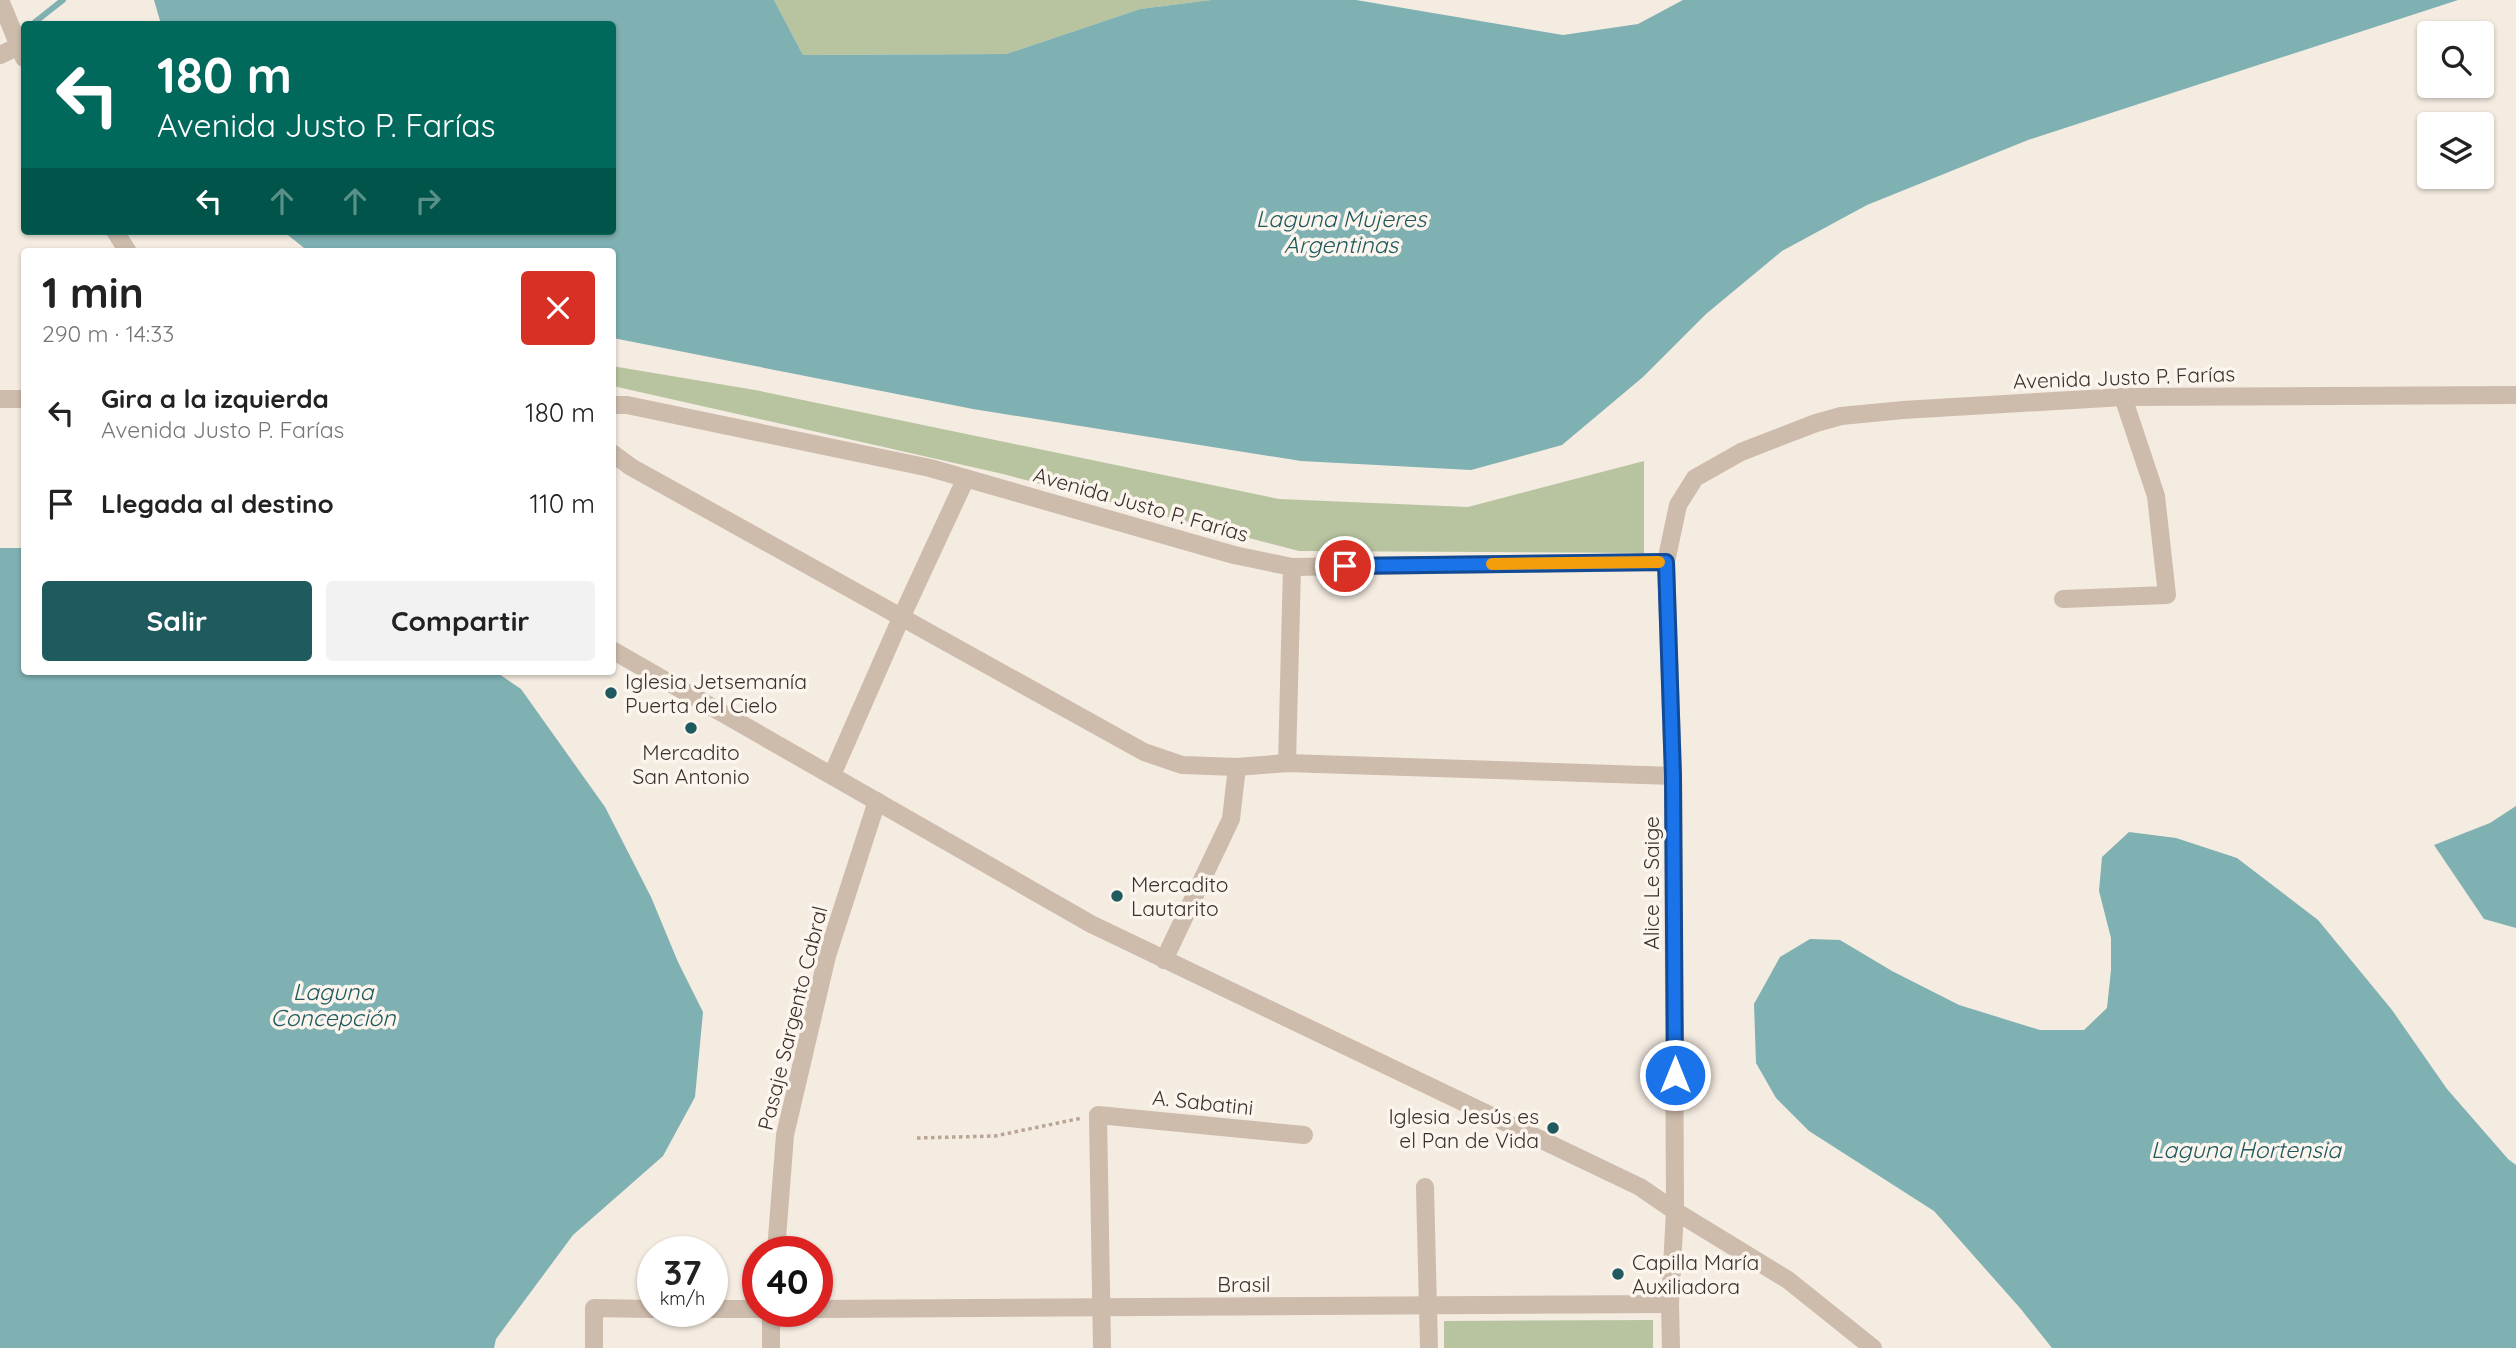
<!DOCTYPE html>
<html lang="es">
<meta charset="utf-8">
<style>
body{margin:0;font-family:Quicksand,sans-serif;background:#f2f2f2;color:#222;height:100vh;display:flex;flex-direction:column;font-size:26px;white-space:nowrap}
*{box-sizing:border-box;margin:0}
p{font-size:23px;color:#767676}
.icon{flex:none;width:38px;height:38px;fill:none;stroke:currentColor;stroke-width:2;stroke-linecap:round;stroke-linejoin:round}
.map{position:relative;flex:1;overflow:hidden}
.side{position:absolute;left:21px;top:248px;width:595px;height:427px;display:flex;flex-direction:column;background:#fff;border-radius:7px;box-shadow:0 2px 5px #0004}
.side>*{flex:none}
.guide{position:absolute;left:21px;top:21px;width:595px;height:214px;border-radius:7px;box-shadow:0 2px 5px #0004;background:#00695c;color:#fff;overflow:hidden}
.controls{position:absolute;left:2417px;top:21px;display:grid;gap:14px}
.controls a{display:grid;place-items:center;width:77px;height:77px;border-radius:7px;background:#fff;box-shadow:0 2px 5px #0004;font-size:35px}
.speed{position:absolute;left:637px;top:1236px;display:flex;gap:14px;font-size:35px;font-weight:700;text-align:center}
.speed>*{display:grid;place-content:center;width:91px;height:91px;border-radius:50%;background:#fff;box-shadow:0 2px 5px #0004;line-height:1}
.speed small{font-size:18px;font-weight:400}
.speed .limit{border:10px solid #d22;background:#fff;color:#111}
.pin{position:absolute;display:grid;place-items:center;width:60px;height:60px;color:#fff;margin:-30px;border:4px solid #fff;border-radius:50%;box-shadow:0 2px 7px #0007}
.me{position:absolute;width:77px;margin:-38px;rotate:0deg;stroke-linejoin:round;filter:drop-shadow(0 0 5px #0008)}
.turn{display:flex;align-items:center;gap:24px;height:147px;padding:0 21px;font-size:32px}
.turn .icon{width:91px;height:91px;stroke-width:2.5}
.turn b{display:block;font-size:49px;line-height:60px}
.lanes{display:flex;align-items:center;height:66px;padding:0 21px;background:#0003;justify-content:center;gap:35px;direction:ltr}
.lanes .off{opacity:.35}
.round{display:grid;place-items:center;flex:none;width:74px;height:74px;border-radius:7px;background:#f2f2f2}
.head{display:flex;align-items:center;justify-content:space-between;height:119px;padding:0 21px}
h1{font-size:42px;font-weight:700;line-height:52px}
.button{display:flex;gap:14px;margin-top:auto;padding:14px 21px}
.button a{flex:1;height:80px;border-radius:7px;background:#1f5a5e;color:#fff;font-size:28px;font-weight:700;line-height:80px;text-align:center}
.button a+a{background:#f2f2f2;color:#222}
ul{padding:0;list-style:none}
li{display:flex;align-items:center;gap:21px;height:91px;padding:0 21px}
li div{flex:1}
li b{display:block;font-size:26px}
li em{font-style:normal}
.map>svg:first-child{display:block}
.green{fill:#b8c4a0}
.water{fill:#7fb0b2}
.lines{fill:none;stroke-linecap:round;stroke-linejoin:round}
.stream{stroke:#7fb0b2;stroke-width:6}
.path{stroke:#b9a596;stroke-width:3.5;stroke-dasharray:3.5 3.5;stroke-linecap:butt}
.minor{stroke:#cdbbac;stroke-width:18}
.route-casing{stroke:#114b97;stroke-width:18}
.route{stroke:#1a73e8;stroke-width:12}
.slow{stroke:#f59e0b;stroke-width:12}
.poi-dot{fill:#1f5a5e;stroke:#fbf5ee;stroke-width:2.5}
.labels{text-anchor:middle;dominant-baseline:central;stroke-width:7;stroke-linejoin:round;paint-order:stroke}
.street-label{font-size:21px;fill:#3b302b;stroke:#fbf5ee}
.poi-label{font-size:21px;fill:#3b302b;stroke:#fbf5ee;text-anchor:start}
.water-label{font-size:23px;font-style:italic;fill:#1f5a5e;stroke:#fbf5ee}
</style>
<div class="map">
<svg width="2516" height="1348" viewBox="0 0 2516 1348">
<rect width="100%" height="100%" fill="#f4ebe1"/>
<g class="green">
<polygon points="774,0 1211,0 1140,9 1006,54 803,55"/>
<polygon points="612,366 755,390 1279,499 1468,507 1644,461 1644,553 1299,551 1003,474 613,386"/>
<polygon points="1653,1320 1653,1348 1444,1348 1444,1321"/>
</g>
<g class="water">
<polygon points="154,0 774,0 803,55 1006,54 1140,9 1211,0 1356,0 1563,35 1638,24 1683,0 2458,0 2028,140 1867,205 1782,251 1706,314 1643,377 1562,445 1471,470 1301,461 973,409 613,338 612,252 309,252 283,231 612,231 612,24 161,24"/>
<polygon points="0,548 24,548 24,672 496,672 521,689 605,807 651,897 678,962 703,1012 695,1097 663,1156 573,1235 496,1339 494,1348 0,1348"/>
<polygon points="2516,806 2516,928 2484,919 2434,845 2490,823"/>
<polygon points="2129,832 2176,838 2237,858 2318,920 2392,1010 2447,1089 2508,1159 2516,1165 2516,1348 2052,1348 2020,1308 1934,1211 1809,1131 1776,1098 1756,1063 1754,1004 1780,957 1810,939 1840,940 1892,971 1959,1005 2040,1030 2084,1030 2107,1008 2111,970 2111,938 2099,891 2102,857"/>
</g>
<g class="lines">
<polyline class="stream" points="35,22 63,0"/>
<polyline class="path" points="917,1138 995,1136 1082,1118"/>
<g class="minor">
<polyline points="0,0 24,58"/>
<polyline points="0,55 19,46"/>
<polyline points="115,231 128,252"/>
<polyline points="0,399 24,399"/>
<polyline points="612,405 627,405 930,468 1234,555 1292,567 1666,562"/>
<polyline points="612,453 631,467 1144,752 1182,765 1237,767 1287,763 1673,776"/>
<polyline points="2063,599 2167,595 2156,496 2123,397"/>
<polyline points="612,650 1091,924 1640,1187 1675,1211 1788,1280 1873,1348"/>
<polyline points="1287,763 1292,567"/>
<polyline points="832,775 901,618 966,478"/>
<polyline points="1164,960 1231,819 1237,767"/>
<polyline points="1425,1187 1429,1348"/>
<polyline points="776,1251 785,1135 827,956 877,801"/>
<polyline points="712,1309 758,1309"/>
<polyline points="817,1309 1670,1304"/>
<polyline points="771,1311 771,1348"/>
<polyline points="594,1348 594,1308 653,1309"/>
<polyline points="1102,1348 1098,1115 1304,1135"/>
<polyline points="1671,1348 1670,1304 1675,1211 1673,776 1666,562 1678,505 1695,478 1741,452 1816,423 1841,416 1903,410 2123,397 2516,395"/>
</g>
</g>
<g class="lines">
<defs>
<polyline id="route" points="1345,566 1666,562 1673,776 1675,1075"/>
</defs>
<use href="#route" class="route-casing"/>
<use href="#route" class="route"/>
<polyline class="slow" points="1492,564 1659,562"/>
</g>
<g class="poi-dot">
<circle cx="611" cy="693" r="7"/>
<circle cx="691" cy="728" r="7"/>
<circle cx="1117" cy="896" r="7"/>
<circle cx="1553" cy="1128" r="7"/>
<circle cx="1618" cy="1274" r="7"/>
</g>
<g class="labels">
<g class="street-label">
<text transform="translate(2124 377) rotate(-2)">Avenida Justo P. Farías</text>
<text transform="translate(1141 504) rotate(16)">Avenida Justo P. Farías</text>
<text transform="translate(1651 883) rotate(-90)">Alice Le Saige</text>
<text transform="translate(792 1018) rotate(-76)">Pasaje Sargento Cabral</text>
<text transform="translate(1203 1102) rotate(6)">A. Sabatini</text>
<text x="1244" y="1284">Brasil</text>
</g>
<g class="poi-label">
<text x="625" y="681">Iglesia Jetsemanía<tspan x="625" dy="24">Puerta del Cielo</tspan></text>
<text x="691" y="752" text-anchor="middle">Mercadito<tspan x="691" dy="24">San Antonio</tspan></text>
<text x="1131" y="884">Mercadito<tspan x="1131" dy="24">Lautarito</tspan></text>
<text x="1539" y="1116" text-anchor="end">Iglesia Jesús es<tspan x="1539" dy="24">el Pan de Vida</tspan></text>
<text x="1632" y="1262">Capilla María<tspan x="1632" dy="24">Auxiliadora</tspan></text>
</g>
<g class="water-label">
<text x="1341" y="218">Laguna Mujeres<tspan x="1341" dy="26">Argentinas</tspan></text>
<text x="333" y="991">Laguna<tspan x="333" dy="26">Concepción</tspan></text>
<text x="2246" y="1149">Laguna Hortensia</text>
</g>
</g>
</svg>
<div class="controls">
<a><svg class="icon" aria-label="search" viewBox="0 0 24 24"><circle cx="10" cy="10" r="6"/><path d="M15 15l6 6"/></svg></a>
<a><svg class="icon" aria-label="layers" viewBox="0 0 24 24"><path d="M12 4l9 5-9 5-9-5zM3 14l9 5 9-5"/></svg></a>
</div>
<div class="speed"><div>37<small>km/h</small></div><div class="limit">40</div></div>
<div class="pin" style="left:1345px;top:566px;background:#d93025"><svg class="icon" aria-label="arrive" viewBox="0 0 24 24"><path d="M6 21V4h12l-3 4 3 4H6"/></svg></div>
<svg class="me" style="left:1675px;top:1075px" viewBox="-20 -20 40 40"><circle r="17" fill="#1a73e8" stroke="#fff" stroke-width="3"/><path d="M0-11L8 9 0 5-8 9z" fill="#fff"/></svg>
<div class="guide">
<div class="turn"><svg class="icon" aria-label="left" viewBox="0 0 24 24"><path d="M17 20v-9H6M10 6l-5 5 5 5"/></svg><div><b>180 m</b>Avenida Justo P. Farías</div></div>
<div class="lanes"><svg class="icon" aria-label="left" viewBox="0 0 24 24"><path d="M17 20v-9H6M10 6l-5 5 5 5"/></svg><svg class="icon off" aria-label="ahead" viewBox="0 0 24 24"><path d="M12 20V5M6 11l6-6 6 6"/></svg><svg class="icon off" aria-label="ahead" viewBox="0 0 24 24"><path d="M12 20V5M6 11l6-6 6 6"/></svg><svg class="icon off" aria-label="right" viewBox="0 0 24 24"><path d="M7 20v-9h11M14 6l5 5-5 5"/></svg></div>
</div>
<section class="side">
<div class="head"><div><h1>1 min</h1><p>290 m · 14:33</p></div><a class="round" style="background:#d93025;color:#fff"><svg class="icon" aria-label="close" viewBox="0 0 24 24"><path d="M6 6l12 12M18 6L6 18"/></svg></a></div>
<ul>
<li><svg class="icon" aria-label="left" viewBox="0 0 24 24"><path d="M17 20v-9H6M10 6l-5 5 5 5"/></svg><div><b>Gira a la izquierda</b><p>Avenida Justo P. Farías</p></div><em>180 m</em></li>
<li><svg class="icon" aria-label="arrive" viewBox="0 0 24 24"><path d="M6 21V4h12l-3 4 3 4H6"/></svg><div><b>Llegada al destino</b></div><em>110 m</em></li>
</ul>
<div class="button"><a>Salir</a><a>Compartir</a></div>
</section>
</div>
